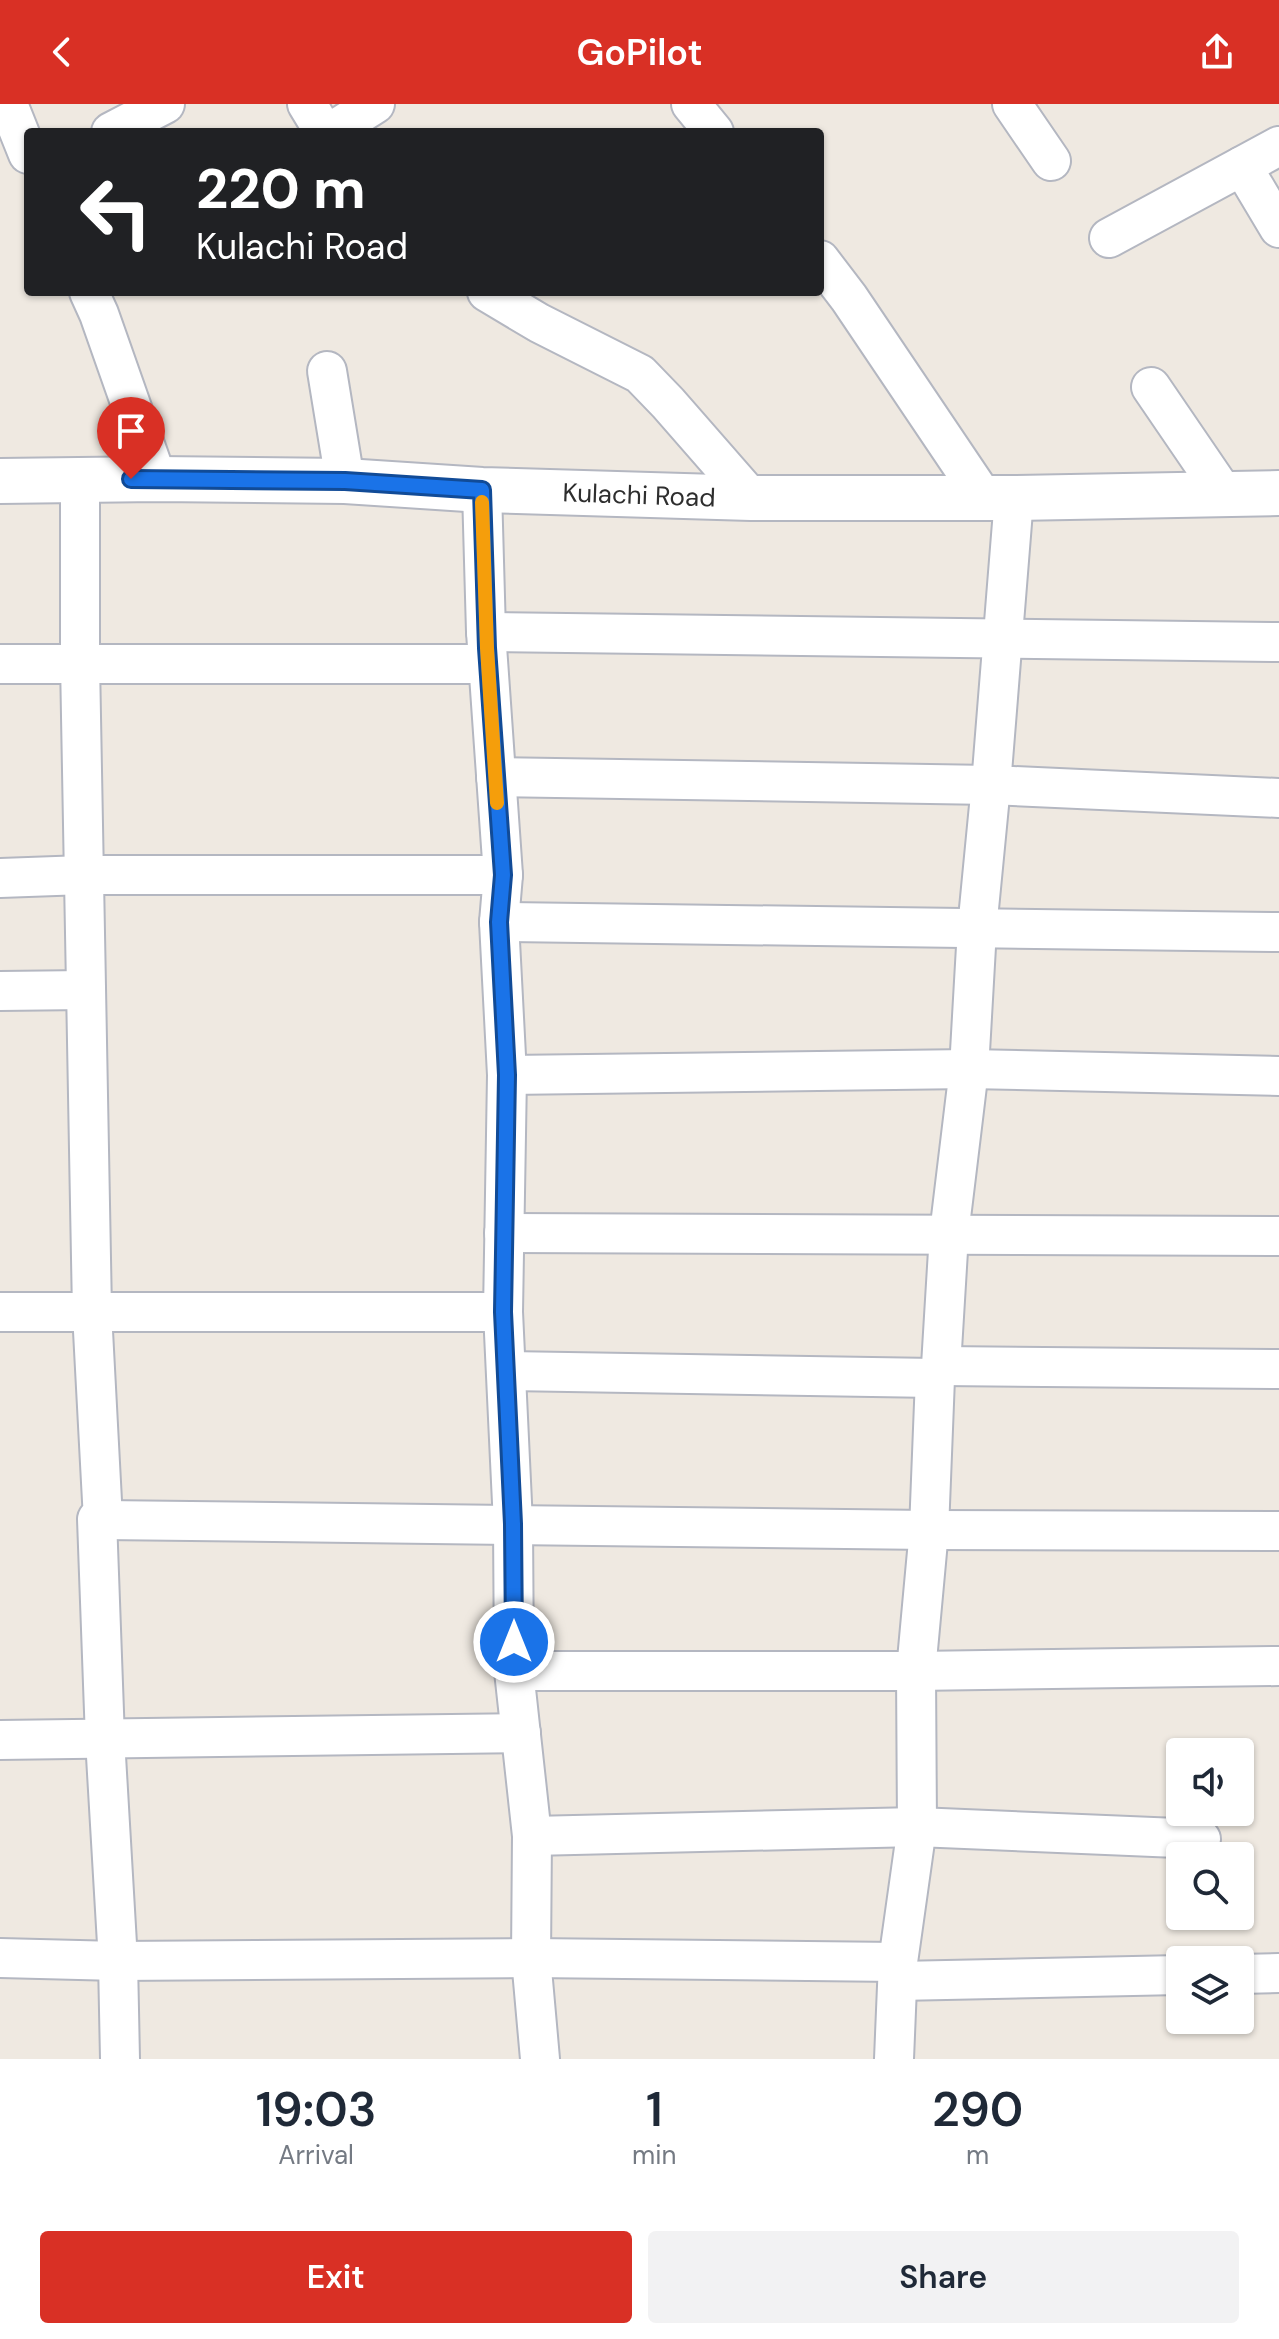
<!DOCTYPE html>
<style>
body{margin:0;font-family:"DM Sans",sans-serif;background:#f2f2f3;color:#1f2937;height:100vh;display:flex;flex-direction:column;font-size:30px;white-space:nowrap}
*{box-sizing:border-box;margin:0}
p{font-size:26px;color:#747a83}
.icon{flex:none;width:44px;height:44px;fill:none;stroke:currentColor;stroke-width:2;stroke-linecap:round;stroke-linejoin:round}
.map{position:relative;height:1955px;overflow:hidden}
.drawer{display:flex;flex-direction:column;background:#fff;flex:1}
.drawer>*{flex:none}
.guide{position:absolute;left:24px;top:24px;width:800px;height:168px;border-radius:8px;box-shadow:0 2px 6px #0004;background:#202124;color:#fff;overflow:hidden}
.fabs{position:absolute;left:1166px;top:1634px;display:grid;gap:16px}
.fabs a{display:grid;place-items:center;width:88px;height:88px;border-radius:8px;background:#fff;box-shadow:0 2px 6px #0004;font-size:40px}
.pin{position:absolute;display:grid;place-items:center;width:68px;height:68px;color:#fff;margin:-82px -34px;border-radius:50% 50% 50% 0;rotate:-45deg;box-shadow:0 0 8px #0007}
.pin .icon{rotate:45deg}
.me{position:absolute;width:88px;margin:-44px;rotate:0deg;stroke-linejoin:round;filter:drop-shadow(0 0 6px #0008)}
.turn{display:flex;align-items:center;gap:28px;height:168px;padding:0 40px;font-size:36px}
.turn .icon{width:104px;height:104px;stroke-width:2.5}
.turn b{display:block;font-size:56px;line-height:68px}
.eta{display:flex;justify-content:space-evenly;align-items:center;height:136px;text-align:center}
.eta b{font-size:48px;font-weight:600;line-height:56px}
.button{display:flex;gap:16px;margin-top:auto;padding:16px 40px}
.button a{flex:1;height:92px;border-radius:8px;background:#d93025;color:#fff;font-size:32px;font-weight:600;line-height:92px;text-align:center}
.button a+a{background:#f2f2f3;color:#1f2937}
header{display:flex;justify-content:space-between;align-items:center;height:104px;padding:0 40px;background:#d93025;color:#fff;font-size:36px;font-weight:600}
.map>svg:first-child{display:block}
.lines{fill:none;stroke-linecap:round;stroke-linejoin:round}
.minor-casing{stroke:#b4b7c1;stroke-width:42}
.tertiary-casing{stroke:#b4b7c1;stroke-width:48}
.minor{stroke:#fff;stroke-width:38}
.tertiary{stroke:#fff;stroke-width:44}
.route-casing{stroke:#114b97;stroke-width:20}
.route{stroke:#1a73e8;stroke-width:14}
.slow{stroke:#f59e0b;stroke-width:14}
.labels{text-anchor:middle;dominant-baseline:central;stroke-width:6;stroke-linejoin:round;paint-order:stroke}
.street-label{font-size:26px;fill:#2e2e2e;stroke:#fff}
</style>
<header><svg class="icon" aria-label="back" viewBox="0 0 24 24"><path d="M15 5l-7 7 7 7"/></svg>GoPilot<svg class="icon" aria-label="share" viewBox="0 0 24 24"><path d="M12 15V3M7 8l5-5 5 5M5 13v7h14v-7"/></svg></header>
<div class="map">
<svg width="1279" height="1955" viewBox="0 0 1279 1955">
<rect width="100%" height="100%" fill="#efe9e1"/>
<g class="lines">
<defs>
<g id="minor">
<polyline points="8,0 28,50"/>
<polyline points="307,0 324,28"/>
<polyline points="691,0 714,28"/>
<polyline points="1012,0 1051,57"/>
<polyline points="111,28 165,0"/>
<polyline points="331,28 375,0"/>
<polyline points="1242,62 1279,124"/>
<polyline points="1109,134 1279,42"/>
<polyline points="820,156 849,194 983,393"/>
<polyline points="89,188 99,210 157,375"/>
<polyline points="487,188 539,219 640,270 668,299 751,394"/>
<polyline points="327,267 345,377"/>
<polyline points="1151,283 1224,390"/>
<polyline points="80,376 80,558 92,1208 103,1416 97,1415 105,1635 118,1857 120,1955"/>
<polyline points="482,386 486,528 503,771 499,818 507,971 503,1208 513,1420 514,1567 532,1732 531,1854 540,1955"/>
<polyline points="486,528 1279,538"/>
<polyline points="0,560 488,560"/>
<polyline points="496,673 991,681 1279,694"/>
<polyline points="0,774 84,771 503,771"/>
<polyline points="499,818 1279,828"/>
<polyline points="0,887 86,886"/>
<polyline points="507,971 969,965 1279,972"/>
<polyline points="504,1129 1279,1132"/>
<polyline points="0,1208 503,1208"/>
<polyline points="941,1262 1279,1265"/>
<polyline points="507,1267 935,1274"/>
<polyline points="103,1416 929,1426 1279,1427"/>
<polyline points="514,1567 916,1567 1279,1562"/>
<polyline points="0,1636 521,1629"/>
<polyline points="532,1732 917,1723 1201,1735"/>
<polyline points="0,1854 118,1857 531,1854 898,1858"/>
<polyline points="1240,1870 1279,1869"/>
<polyline points="898,1877 1180,1871"/>
<polyline points="894,1955 898,1858 917,1723 916,1567 929,1426 935,1274 941,1262 949,1130 969,965 977,825 991,681 1014,394"/>
</g>
<polyline id="tertiary" points="0,377 157,375 345,377 482,386 751,394 1014,394 1279,389"/>
</defs>
<use href="#minor" class="minor-casing"/>
<use href="#tertiary" class="tertiary-casing"/>
<use href="#minor" class="minor"/>
<use href="#tertiary" class="tertiary"/>
</g>
<g class="lines">
<defs>
<polyline id="route" points="131,375 345,377 482,386 487,544 503,771 499,818 507,971 503,1208 513,1420 514,1538"/>
</defs>
<use href="#route" class="route-casing"/>
<use href="#route" class="route"/>
<polyline class="slow" points="482,398 487,544 497,699"/>
</g>
<g class="labels">
<g class="street-label">
<text transform="translate(639 391) rotate(2)">Kulachi Road</text>
</g>
</g>
</svg>
<div class="fabs">
<a><svg class="icon" aria-label="sound" viewBox="0 0 24 24"><path d="M4 9h4l5-4v14l-5-4H4zM17 9q2 3 0 6"/></svg></a>
<a><svg class="icon" aria-label="search" viewBox="0 0 24 24"><circle cx="10" cy="10" r="6"/><path d="M15 15l6 6"/></svg></a>
<a><svg class="icon" aria-label="layers" viewBox="0 0 24 24"><path d="M12 4l9 5-9 5-9-5zM3 14l9 5 9-5"/></svg></a>
</div>
<div class="pin" style="left:131px;top:375px;background:#d93025"><svg class="icon" aria-label="arrive" viewBox="0 0 24 24"><path d="M6 21V4h12l-3 4 3 4H6"/></svg></div>
<svg class="me" style="left:514px;top:1538px" viewBox="-20 -20 40 40"><circle r="17" fill="#1a73e8" stroke="#fff" stroke-width="3"/><path d="M0-11L8 9 0 5-8 9z" fill="#fff"/></svg>
<div class="guide">
<div class="turn"><svg class="icon" aria-label="left" viewBox="0 0 24 24"><path d="M17 20v-9H6M10 6l-5 5 5 5"/></svg><div><b>220 m</b>Kulachi Road</div></div>
</div>
</div>
<section class="drawer">
<div class="eta">
<div><b>19:03</b><p>Arrival</p></div>
<div><b>1</b><p>min</p></div>
<div><b>290</b><p>m</p></div>
</div>
<div class="button"><a>Exit</a><a>Share</a></div>
</section>
